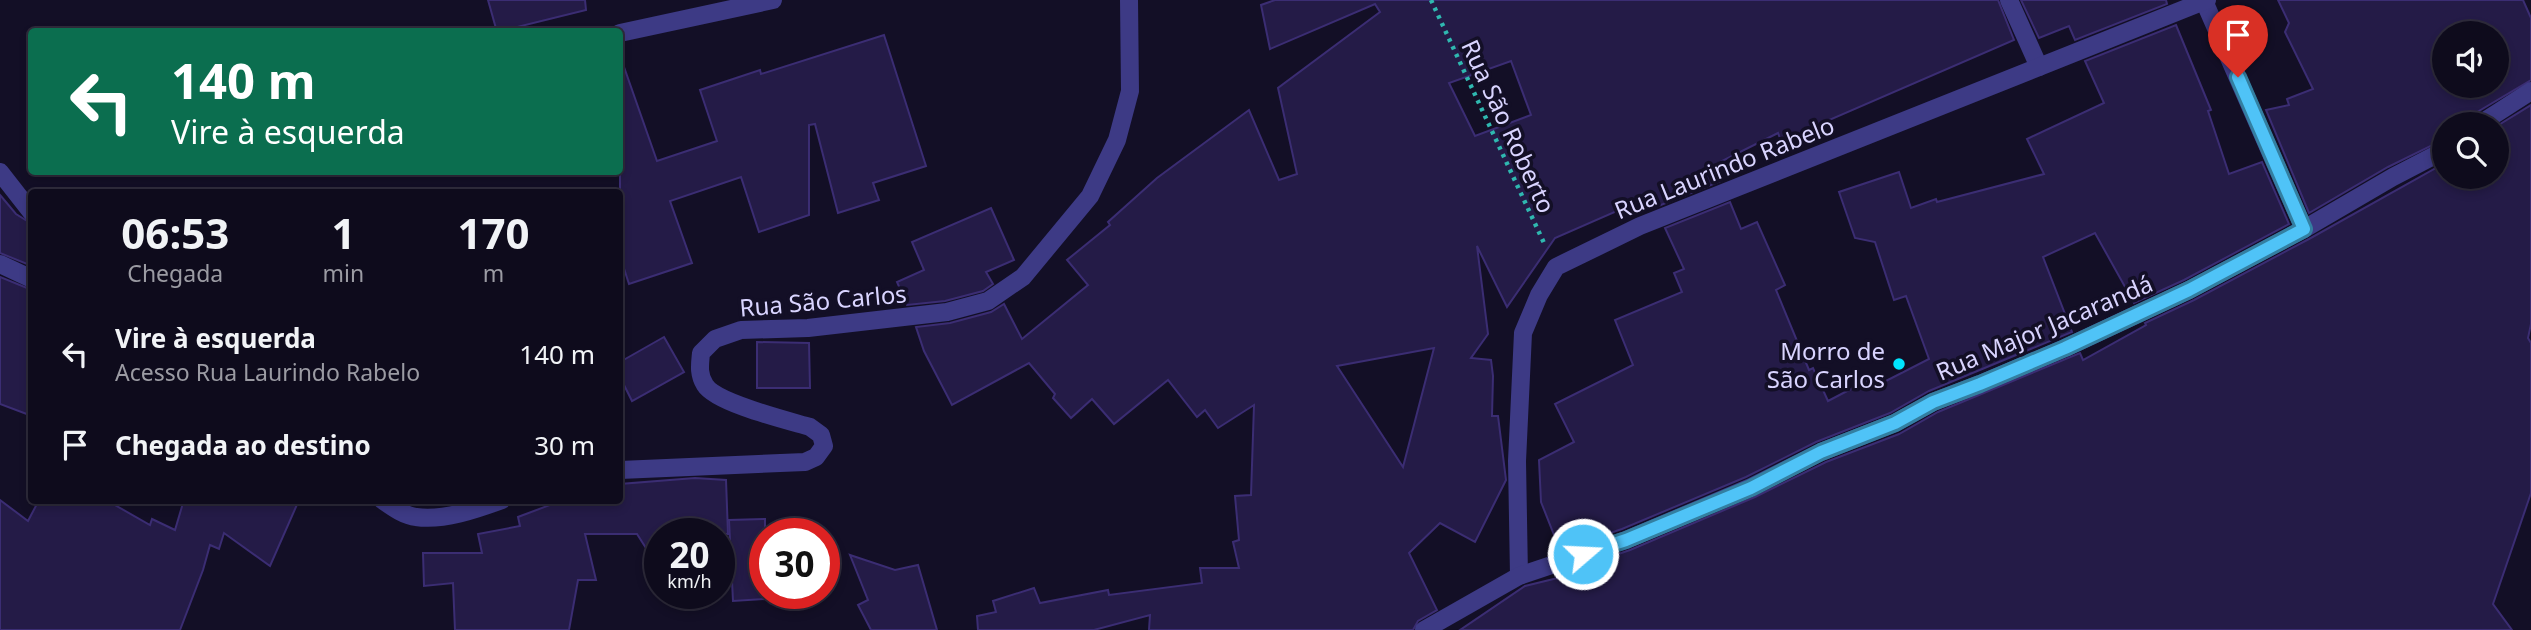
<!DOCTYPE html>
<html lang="pt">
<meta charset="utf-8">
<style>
body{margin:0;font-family:"Noto Sans",sans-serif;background:#171425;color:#f1f3f6;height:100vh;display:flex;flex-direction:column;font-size:26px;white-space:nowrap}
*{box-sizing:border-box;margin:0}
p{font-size:23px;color:#9b9ba3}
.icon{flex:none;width:38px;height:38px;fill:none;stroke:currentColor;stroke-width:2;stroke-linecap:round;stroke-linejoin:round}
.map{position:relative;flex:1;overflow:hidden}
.panel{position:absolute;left:28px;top:189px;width:595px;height:315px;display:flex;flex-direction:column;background:#0e0b1c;border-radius:7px;box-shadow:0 4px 10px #0003,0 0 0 2px #2e2b3b}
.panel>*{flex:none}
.banner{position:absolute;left:28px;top:28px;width:595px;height:147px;border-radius:7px;box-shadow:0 4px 10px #0003,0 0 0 2px #2e2b3b;background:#0b6e4f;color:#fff;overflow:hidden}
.fabs{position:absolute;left:2432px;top:21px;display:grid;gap:14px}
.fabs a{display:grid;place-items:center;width:77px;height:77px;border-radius:50%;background:#0e0b1c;box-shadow:0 4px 10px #0003,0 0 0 2px #2e2b3b;font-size:35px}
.speed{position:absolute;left:644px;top:518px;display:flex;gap:14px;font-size:35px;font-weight:700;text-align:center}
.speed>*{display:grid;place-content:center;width:91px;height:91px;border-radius:50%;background:#0e0b1c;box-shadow:0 4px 10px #0003,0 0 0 2px #2e2b3b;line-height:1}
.speed small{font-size:18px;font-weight:400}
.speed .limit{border:10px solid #d22;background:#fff;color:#111}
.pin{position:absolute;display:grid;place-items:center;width:60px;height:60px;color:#fff;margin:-72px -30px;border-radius:50% 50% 50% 0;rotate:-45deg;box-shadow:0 0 7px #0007}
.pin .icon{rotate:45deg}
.me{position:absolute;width:77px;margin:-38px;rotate:71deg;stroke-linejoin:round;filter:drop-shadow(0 0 5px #0008)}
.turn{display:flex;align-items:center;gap:24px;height:147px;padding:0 28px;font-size:32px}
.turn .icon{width:91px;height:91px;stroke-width:2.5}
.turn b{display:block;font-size:49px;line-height:60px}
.eta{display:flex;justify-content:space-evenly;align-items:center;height:119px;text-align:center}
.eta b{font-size:42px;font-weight:700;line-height:49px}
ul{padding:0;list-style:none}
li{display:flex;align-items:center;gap:21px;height:91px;padding:0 28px}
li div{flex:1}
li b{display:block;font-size:26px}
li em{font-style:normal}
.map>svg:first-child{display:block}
.building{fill:#241b47;stroke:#3b2d73;stroke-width:2;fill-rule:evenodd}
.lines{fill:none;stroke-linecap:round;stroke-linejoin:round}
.path{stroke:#2fb8b0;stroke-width:4.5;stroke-dasharray:3.5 5;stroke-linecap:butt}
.lane{stroke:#3d3a85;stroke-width:18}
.street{stroke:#3d3a85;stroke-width:18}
.route-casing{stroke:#337fa1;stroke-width:18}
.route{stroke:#4fc3f7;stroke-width:12}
.poi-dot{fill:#00e5ff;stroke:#130f26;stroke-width:2.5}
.labels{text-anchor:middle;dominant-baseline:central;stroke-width:7;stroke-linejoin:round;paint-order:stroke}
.street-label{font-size:24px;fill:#d9d4ff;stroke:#130f26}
.poi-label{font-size:24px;fill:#d9d4ff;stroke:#130f26;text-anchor:end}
</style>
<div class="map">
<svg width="2531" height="630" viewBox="0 0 2531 630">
<rect width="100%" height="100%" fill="#130f26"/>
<g class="building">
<polygon points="488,0 585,0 586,10 497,32"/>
<path d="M 1275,0 L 1998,0 L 2014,40 L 1781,141 L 1778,133 L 1718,163 L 1719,167 L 1715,168 L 1721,181 L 1656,207 L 1651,196 L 1555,238 L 1507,307 L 1477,246 L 1488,334 L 1471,358 L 1491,360 L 1493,376 L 1492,416 L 1498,416 L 1506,480 L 1475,542 L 1440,523 L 1409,553 L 1437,610 L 1418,621 L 1413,630 L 1149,630 L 1150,615 L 1094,630 L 978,630 L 977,616 L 996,612 L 993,601 L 1034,588 L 1040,603 L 1108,590 L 1109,595 L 1202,583 L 1200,568 L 1239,568 L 1233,542 L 1239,540 L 1235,496 L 1251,495 L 1254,405 L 1218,428 L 1205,410 L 1197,417 L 1168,380 L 1114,424 L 1092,399 L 1071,418 L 1053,398 L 1055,394 L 1029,363 L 952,405 L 924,351 L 916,327 L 950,323 L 991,312 L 1004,304 L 1022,339 L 1088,285 L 1067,260 L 1110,225 L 1108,222 L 1157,178 L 1249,110 L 1279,180 L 1297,174 L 1278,88 L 1380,12 L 1375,4 L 1270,49 L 1261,5 ZM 1511,61 L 1531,115 L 1475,136 L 1449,83 ZM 1434,348 L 1403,467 L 1337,366 Z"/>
<polygon points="2021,0 2166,0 2167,4 2075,40 2069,26 2039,38"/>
<path d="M 2278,0 L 2523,0 L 2531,18 L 2531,80 L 2474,114 L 2469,124 L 2445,124 L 2445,139 L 2388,167 L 2309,213 L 2266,110 L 2289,105 L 2287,99 L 2313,89 L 2285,32 L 2289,23 ZM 2445,33 L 2497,33 L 2497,86 L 2445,86 Z"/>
<polygon points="2176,25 2211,110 2208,111 2229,174 2262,162 2289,224 2184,280 2134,303 2095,233 2043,257 2072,332 1929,391 1890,413 1816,442 1746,477 1622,529 1560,550 1541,502 1539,460 1574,442 1555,404 1633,365 1615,320 1682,292 1674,273 1684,269 1665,228 1730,202 1741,229 1757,222 1785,285 1776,290 1809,370 1813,368 1828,401 1872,378 1880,384 1929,359 1906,296 1894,300 1875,242 1855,238 1839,192 1899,172 1911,208 1936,199 1937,202 2044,174 2027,139 2104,103 2085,61"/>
<polygon points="884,35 926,166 873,183 879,200 838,213 815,124 809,125 809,215 759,232 741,177 670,201 692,263 629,284 620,256 620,67 624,67 657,161 717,141 700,90 760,70 761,74"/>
<polygon points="2531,105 2531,324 2528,338 2531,343 2531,493 2493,604 2512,630 1460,630 1525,586 1570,575 1569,571 1630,550 1755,497 1826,462 1899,434 1938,412 2080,353 2083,360 2146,325 2145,323 2194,300 2309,239 2445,163 2445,177 2497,177 2497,126"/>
<polygon points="0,195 16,214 32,224 32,266 0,253"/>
<polygon points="991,208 1014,260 986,272 993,284 983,291 945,301 907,305 897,282 924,270 912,242"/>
<polygon points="0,277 32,290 32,416 0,404"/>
<polygon points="664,337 684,372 632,401 620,377 620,362"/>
<polygon points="757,342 809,343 810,388 757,388"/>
<polygon points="695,478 726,480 728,534 660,534 660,570 637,534 585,534 596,580 578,580 569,630 455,630 453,583 424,586 423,553 482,553 478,534 520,526 518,517 563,500 620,500 620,484"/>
<polygon points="0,500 28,521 39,500 106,500 150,525 152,519 175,530 183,503 180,500 299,500 270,566 224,533 219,549 210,545 203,570 180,630 0,630"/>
<polygon points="765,519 765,599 733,601 729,520"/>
<polygon points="850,555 895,570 918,565 937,630 871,630 858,605 868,600"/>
</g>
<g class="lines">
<polyline class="path" points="1431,0 1544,243"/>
<polyline class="lane" points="0,172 32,213"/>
<g class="street">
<polyline points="2009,0 2039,67"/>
<polyline points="2204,1 2304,229"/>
<polyline points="620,33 773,0"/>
<polyline points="2480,124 2531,91"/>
<polyline points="0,264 32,279"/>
<path d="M 620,470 L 805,462 L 816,457 L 824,446 L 821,435 L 810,427 C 786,420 716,403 705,385 C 698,374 700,364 701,353 L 715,339 L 741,330 L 808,328 L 947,312 L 988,301 L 1023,277 L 1090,196 L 1117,140 L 1130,91 L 1129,0"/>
<path d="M 382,500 C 392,507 404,516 416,517 C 444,521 477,509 502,500"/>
<polyline points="1519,576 1517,461 1523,333 1539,295 1556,267 1640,226 2207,0"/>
<polyline points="1424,630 1519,576 1626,540 1751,487 1821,452 1895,423 1933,402 1980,384 2065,348 2189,290 2304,229 2393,177 2445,150"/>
</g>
</g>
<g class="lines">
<defs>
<polyline id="route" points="1583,554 1626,540 1751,488 1821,452 1895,423 1933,402 1980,384 2065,348 2189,290 2304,229 2238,77"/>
</defs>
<use href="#route" class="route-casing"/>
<use href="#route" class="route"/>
</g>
<circle class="poi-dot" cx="1899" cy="364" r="7"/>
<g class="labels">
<g class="street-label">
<text transform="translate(1509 126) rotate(65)">Rua São Roberto</text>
<text transform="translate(1724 167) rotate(-22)">Rua Laurindo Rabelo</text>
<text transform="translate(823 300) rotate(-5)">Rua São Carlos</text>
<text transform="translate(2044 327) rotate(-23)">Rua Major Jacarandá</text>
</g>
<g class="poi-label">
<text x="1885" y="350">Morro de<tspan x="1885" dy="28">São Carlos</tspan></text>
</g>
</g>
</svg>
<div class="fabs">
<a><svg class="icon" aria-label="sound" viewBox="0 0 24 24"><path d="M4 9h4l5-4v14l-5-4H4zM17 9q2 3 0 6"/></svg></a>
<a><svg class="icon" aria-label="search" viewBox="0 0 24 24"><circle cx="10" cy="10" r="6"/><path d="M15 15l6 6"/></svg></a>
</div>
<div class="speed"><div>20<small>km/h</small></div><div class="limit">30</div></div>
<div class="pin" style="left:2238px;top:77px;background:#d93025"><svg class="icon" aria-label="arrive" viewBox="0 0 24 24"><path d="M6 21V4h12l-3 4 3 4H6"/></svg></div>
<svg class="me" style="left:1583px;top:554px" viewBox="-20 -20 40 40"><circle r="17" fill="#4fc3f7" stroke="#fff" stroke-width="3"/><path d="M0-11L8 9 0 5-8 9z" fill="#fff"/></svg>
<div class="banner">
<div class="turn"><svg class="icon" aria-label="left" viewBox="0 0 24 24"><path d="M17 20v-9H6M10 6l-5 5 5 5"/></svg><div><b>140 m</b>Vire à esquerda</div></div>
</div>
<section class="panel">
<div class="eta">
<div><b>06:53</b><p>Chegada</p></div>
<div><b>1</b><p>min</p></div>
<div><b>170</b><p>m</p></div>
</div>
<ul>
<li><svg class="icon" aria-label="left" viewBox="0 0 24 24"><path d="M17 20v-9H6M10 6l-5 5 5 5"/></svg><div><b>Vire à esquerda</b><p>Acesso Rua Laurindo Rabelo</p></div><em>140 m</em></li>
<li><svg class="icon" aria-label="arrive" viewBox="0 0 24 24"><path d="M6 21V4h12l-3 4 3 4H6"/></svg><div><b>Chegada ao destino</b></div><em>30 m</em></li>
</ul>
</section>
</div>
